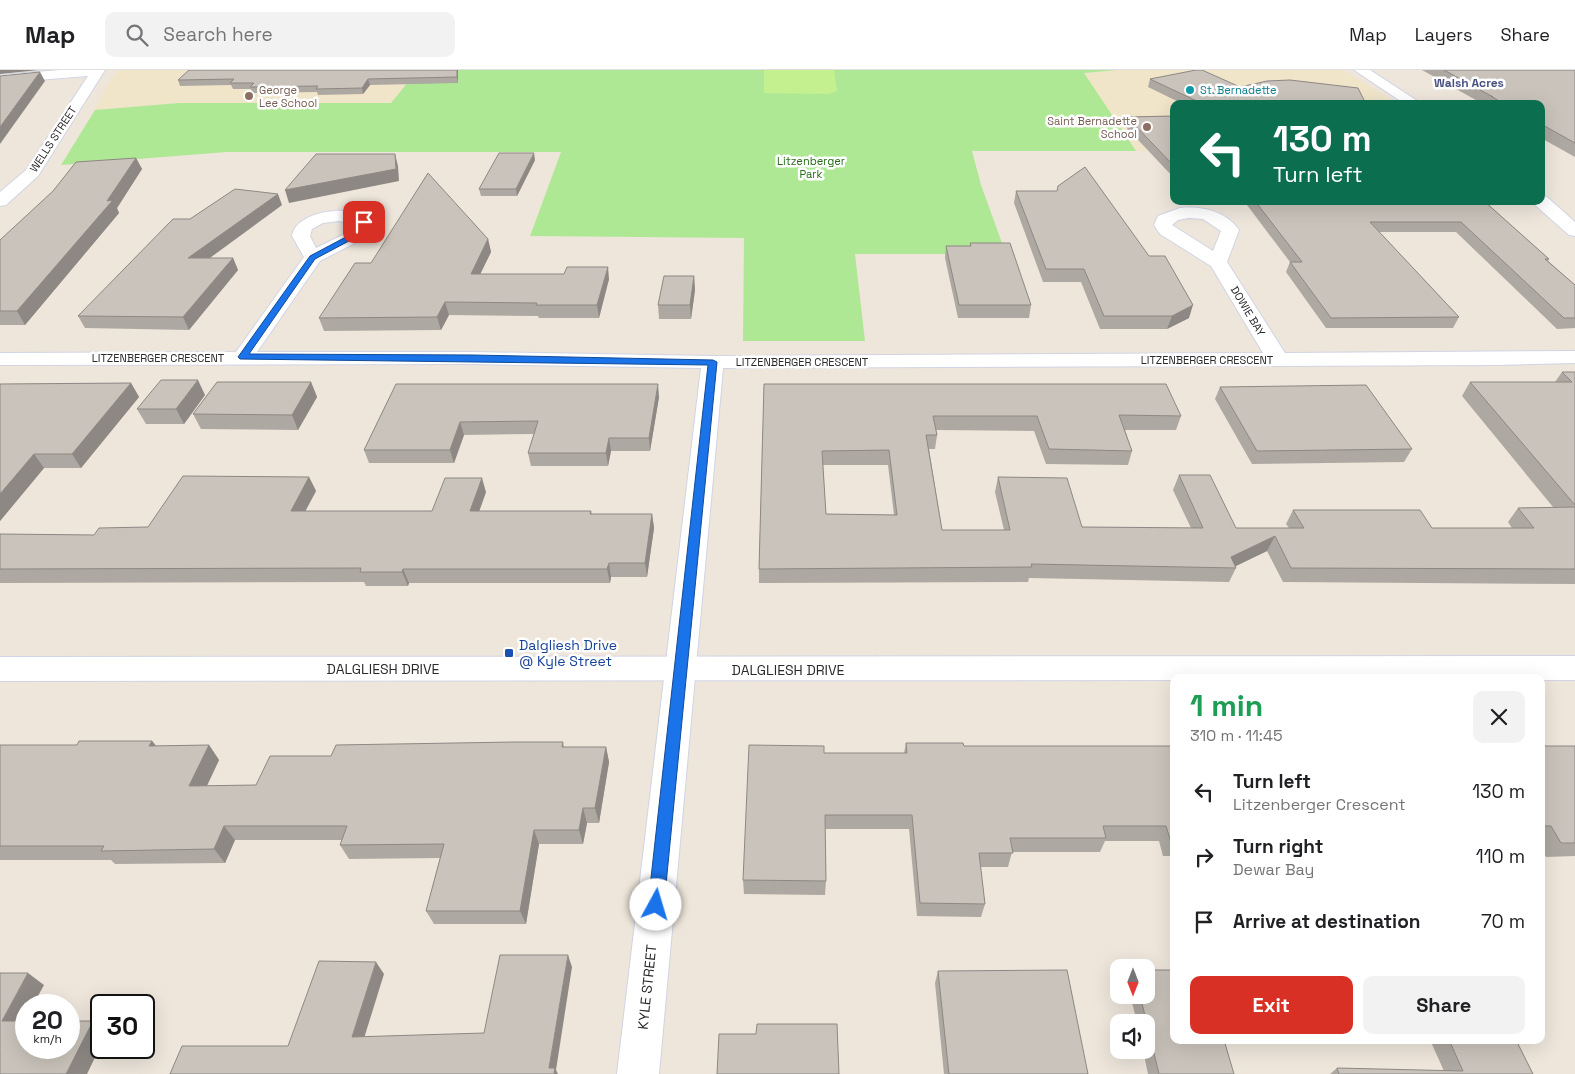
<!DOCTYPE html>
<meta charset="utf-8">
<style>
body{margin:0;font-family:"Space Grotesk",sans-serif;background:#f2f2f2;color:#202124;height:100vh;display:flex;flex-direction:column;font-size:19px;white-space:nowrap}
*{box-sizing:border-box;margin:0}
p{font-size:16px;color:#757577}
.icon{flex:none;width:28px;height:28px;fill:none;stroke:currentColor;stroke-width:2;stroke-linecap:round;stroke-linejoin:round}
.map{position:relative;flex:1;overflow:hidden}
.sheet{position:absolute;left:1170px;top:604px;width:375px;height:370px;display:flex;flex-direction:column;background:#fff;border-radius:10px;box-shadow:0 5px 20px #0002}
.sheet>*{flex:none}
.hud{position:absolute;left:1170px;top:30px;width:375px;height:105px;border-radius:10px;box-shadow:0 5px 20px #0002;background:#0b6e4f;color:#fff;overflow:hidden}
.needle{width:32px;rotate:180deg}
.controls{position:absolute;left:1110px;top:889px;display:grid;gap:10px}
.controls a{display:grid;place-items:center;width:45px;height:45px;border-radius:10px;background:#fff;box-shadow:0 5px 20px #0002;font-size:25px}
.speed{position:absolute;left:15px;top:924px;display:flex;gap:10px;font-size:25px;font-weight:700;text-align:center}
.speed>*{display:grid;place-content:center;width:65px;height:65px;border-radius:50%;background:#fff;box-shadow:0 5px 20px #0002;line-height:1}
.speed small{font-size:12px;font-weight:400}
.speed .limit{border:2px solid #111;border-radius:8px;background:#fff;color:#111}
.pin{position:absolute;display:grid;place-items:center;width:42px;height:42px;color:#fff;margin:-21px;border-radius:10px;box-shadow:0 2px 8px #0006}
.me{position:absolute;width:55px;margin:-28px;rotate:6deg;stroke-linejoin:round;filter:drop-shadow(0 0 4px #0008)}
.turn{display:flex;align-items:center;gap:18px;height:105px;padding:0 20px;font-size:22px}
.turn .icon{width:65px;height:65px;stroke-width:2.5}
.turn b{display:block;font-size:35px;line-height:42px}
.round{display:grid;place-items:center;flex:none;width:52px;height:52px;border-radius:10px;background:#f2f2f2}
.head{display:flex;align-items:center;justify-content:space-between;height:85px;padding:0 20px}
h1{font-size:30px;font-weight:800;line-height:38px;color:#1e9e55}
.action{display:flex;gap:10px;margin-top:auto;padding:10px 20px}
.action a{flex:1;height:58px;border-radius:10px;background:#d93025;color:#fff;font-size:20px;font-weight:800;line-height:58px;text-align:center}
.action a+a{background:#f2f2f2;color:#202124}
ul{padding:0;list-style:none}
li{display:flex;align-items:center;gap:15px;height:65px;padding:0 20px}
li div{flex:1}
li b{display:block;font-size:19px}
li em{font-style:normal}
header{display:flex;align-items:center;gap:30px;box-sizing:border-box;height:70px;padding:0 25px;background:#fff;border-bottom:1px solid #e0e0e0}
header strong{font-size:24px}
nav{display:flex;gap:28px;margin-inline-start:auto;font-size:18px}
.search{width:350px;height:45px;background:#f2f2f2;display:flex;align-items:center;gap:12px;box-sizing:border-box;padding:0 18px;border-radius:10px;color:#757577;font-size:19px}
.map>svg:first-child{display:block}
.education{fill:#f0e4c9}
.green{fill:#afe894}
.pitch{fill:#c5f08f}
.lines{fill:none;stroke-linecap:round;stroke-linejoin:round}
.street-casing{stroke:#d0d4e4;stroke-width:2}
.secondary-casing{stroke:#d0d4e4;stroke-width:2}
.street{fill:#fff;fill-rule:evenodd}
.secondary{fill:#fff;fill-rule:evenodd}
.wall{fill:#ada8a1;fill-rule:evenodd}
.shaded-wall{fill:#8d8883}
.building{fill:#c9c3bb;stroke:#8d8883;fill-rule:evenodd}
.route{fill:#1a73e8;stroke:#114b97}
.culture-dot{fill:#0f9aa8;stroke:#fff;stroke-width:2}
.education-dot{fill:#8d6e63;stroke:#fff;stroke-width:2}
.transit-dot{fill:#1a4fb4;stroke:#fff;stroke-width:2}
.labels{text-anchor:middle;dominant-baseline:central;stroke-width:5;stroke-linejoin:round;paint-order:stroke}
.far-education-label{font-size:11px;fill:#785e54;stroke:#fff;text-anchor:start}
.far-culture-label{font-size:11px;fill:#0d838f;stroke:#fff;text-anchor:start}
.far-street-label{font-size:11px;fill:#2a2a2a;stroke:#fff}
.far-park-label{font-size:11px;fill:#256d15;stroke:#fff}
.far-neighbourhood-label{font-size:12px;font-weight:bold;fill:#47507f;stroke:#fff}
.transit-label{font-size:14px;fill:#164399;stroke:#fff;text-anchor:start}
.street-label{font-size:14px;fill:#2a2a2a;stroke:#fff}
</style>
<header>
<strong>Map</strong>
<div class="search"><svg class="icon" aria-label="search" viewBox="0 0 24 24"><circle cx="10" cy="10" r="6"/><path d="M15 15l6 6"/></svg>Search here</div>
<nav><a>Map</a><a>Layers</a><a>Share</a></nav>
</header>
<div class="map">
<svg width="1575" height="1004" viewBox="0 0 1575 1004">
<rect width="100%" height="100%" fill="#eee6db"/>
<g class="education">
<polygon points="118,0 418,0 391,33 179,33 95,40 105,18"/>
<polygon points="1117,0 1343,0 1398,34 1174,34 1174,81 1136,81 1084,3"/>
</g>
<polygon class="green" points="418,0 1117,0 1084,3 1136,81 972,81 981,115 1006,184 855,184 865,271 743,271 744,168 530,166 561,82 227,82 61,95 95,40 179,33 391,33"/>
<polygon class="pitch" points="764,0 834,0 837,21 828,24 764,23"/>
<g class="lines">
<defs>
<g id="street">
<polygon points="60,0 105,0 38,106 6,135 0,136 0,122 26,100 88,6 0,13 0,5"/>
<path d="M 1180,138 C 1202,136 1226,141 1239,160 L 1227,192 L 1285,283 L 1575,281 L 1575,293 L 1497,295 L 723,298 L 659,1004 L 617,1004 L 701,298 L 472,294 L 0,295 L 0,283 L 236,282 L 304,187 L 292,166 C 296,137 367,132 374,156 L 361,170 L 320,191 L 257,282 L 472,282 L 713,286 L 1263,283 L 1211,196 L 1160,164 L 1154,155 L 1158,146 ZM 1189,148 L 1203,149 L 1221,161 L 1213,181 L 1172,155 L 1178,150 ZM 339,151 L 356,155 L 349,162 L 316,178 L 310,166 L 312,159 L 323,153 Z"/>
</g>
<g id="secondary">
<polygon points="1354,0 1370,0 1422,34 1405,34"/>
<polygon points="1541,126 1547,127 1575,152 1575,166 1569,165 1535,135 1533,131 1541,131"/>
<polygon points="1575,586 1575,610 1541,610 1541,608 1174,608 1174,610 0,611 0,587"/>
</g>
</defs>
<use href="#street" class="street-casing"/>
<use href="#secondary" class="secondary-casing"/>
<use href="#street" class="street"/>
<use href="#secondary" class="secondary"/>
</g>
<g class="wall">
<polygon points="458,0 458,13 370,15 363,24 318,25 317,22 252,23 251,19 233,19 231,15 180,16 178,10"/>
<polygon points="1422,0 1575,0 1575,87 1541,68 1541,34 1483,34"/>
<polygon points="1150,9 1240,17 1366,34 1183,34 1148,17"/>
<polygon points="1174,46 1174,108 1125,56 1127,47"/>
<polygon points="136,88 142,99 117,138 119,143 25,255 0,255 0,170"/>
<polygon points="535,90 517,126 481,126 479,119"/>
<polygon points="1058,116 1189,248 1167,259 1100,259 1081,212 1043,212 1014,133 1016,121 1057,121"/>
<polygon points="1244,131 1484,131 1549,189 1548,191 1575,215 1575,258 1557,259 1456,162 1379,162 1459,247 1453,258 1326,258 1286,202 1290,192"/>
<polygon points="282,135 210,188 233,188 238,200 189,260 85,258 78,246 190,149"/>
<polygon points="488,169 491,182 480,204 609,209 599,248 539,248 538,246 449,245 441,260 324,261 319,248 371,193"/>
<polygon points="970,173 1031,235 1029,248 958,248 945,188 946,176 970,176"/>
<polygon points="694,206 695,220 691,249 659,249 658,235"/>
<path d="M 1562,302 L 1575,302 L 1575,514 L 1283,512 L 1267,481 L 1235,496 L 1236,498 L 1229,512 L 1029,508 L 1028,512 L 759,513 L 759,499 L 764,314 L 1181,346 L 1176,360 L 1125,360 L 1132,381 L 1128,395 L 1046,394 L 1034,361 L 936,360 L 937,365 L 935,379 L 929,379 L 942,460 L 1004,460 L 995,422 L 998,407 L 1082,457 L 1191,458 L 1173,420 L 1179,405 L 1236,458 L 1289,458 L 1286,454 L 1293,440 L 1432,458 L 1512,458 L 1508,452 L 1518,438 L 1553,437 L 1462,326 L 1470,312 L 1555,312 ZM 823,395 L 888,395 L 894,445 L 826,444 Z"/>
<polygon points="311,312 317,327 298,360 201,359 193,344"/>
<polygon points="131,313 139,327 81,398 44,398 0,451 0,314"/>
<polygon points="396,314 659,327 650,381 611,381 608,396 531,396 528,383 534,364 464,365 454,393 369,393 364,380"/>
<polygon points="1220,317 1412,379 1404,392 1252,394 1215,329"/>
<polygon points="205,325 184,354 146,354 137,339"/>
<polygon points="309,407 316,421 305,441 432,441 486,422 479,441 591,441 592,444 652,444 654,458 647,507 611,507 610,513 409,513 408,516 366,516 364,512 0,513 0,464 94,465 148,457"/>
<polygon points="152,671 156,676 209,675 219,690 207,716 256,715 331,686 563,672 564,677 606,677 609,692 599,753 587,753 583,774 539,774 526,854 434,854 426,841 440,788 349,789 340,775 342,770 235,770 225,793 115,794 111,790 0,790 0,675 77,675"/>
<polygon points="906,673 964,676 1174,676 1174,786 1163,786 1159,771 1105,771 1100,782 1012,782 1008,797 980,797 985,834 981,847 917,846 909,759 825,759 826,811 825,825 744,824 743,810 824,683 904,683"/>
<polygon points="1541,676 1575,676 1575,786 1546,787 1541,779"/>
<polygon points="938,901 1088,1004 944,1004 935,913"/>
<polygon points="1130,925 1146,925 1234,1004 1148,1004 1143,980 1146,980 1146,952 1137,952"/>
<polygon points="1430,970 1516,970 1533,1004 1330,1004 1337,998 1444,1001"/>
</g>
<g class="shaded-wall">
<polygon points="0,0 39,0 0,4"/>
<polygon points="457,0 458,0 458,13 457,7"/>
<polygon points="40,2 45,11 0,74 0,57"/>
<polygon points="368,9 370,15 363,24 362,18"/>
<polygon points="534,83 535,90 517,126 516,119"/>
<polygon points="395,84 398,96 399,111 289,133 285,120"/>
<polygon points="136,88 142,99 117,138 119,143 25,255 17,241 107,131"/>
<polygon points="278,124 282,135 193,200 188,188"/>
<polygon points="488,169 491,182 474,217 471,204"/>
<polygon points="233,188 238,200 189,260 183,247"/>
<polygon points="608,197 609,209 599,248 597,235"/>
<polygon points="694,206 695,220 691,249 690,235"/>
<polygon points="445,232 449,245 441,260 437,247"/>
<polygon points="1193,235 1189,248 1167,259 1172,246"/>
<polygon points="198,310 205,325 184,354 176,339"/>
<polygon points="311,312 317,327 298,360 292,345"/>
<polygon points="131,313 139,327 81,398 72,384"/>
<polygon points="658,314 659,327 650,381 649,368"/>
<polygon points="460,352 464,365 454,393 450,380"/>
<polygon points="609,368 611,381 608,396 606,383"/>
<polygon points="34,384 44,398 0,451 0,424"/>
<polygon points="309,407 316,421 298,455 291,441"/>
<polygon points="482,408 486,422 474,456 470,441"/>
<polygon points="652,444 654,458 647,507 645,493"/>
<polygon points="1275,466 1267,481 1232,498 1231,487"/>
<polygon points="609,493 611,507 610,513 607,499"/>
<polygon points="403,499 409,513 408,516 402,502"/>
<polygon points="152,671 164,685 149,676"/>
<polygon points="209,675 219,690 200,730 189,716"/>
<polygon points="606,677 609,692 599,753 595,738"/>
<polygon points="583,738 587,753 583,774 579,760"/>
<polygon points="224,756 235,770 225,793 214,779"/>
<polygon points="534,760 539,774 526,854 520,841"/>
<polygon points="568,885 572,897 556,1000 558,1004 552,1004 549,998"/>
<polygon points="376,892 384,904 361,978 352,967"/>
<polygon points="28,903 44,915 33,935 26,935 26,947 18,962 2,951"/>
<polygon points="93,951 101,957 101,975 87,1004 66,1004"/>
</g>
<g class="building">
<polygon points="189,0 457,0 457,7 368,9 362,18 316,19 318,16 250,17 254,13 230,13 234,9 178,10"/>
<polygon points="1196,0 1202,0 1240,17 1267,11 1290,10 1358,18 1366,34 1203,34 1150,9"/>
<polygon points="1444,0 1575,0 1575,73 1541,54 1541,34 1504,34 1491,26 1493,27"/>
<polygon points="40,2 0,57 0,6"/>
<polygon points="1174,46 1174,96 1127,47"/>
<polygon points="499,83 534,83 516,119 479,119"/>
<polygon points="316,84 395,84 396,99 285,120"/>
<polygon points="136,88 107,131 113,130 17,241 0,241 0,170 53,121 76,92"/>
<polygon points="1085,97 1149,186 1165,186 1193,235 1172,246 1104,246 1084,199 1046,199 1016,121 1057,121 1058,116"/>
<polygon points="428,103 488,169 471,204 564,204 567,197 608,197 597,235 536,235 537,233 445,232 437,247 319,248 355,193 371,193"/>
<polygon points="235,119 278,124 188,188 233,188 183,247 78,246 173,149 190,149"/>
<polygon points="1255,131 1484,131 1549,189 1545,189 1575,215 1575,248 1564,248 1461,152 1370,152 1459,247 1331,248 1290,192 1302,192"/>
<polygon points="970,173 1010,173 1031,235 959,235 946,176 971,176"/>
<polygon points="664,206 694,206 690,235 658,235"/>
<polygon points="1562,302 1575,302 1575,435 1470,312 1572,312"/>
<polygon points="161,310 198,310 176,339 137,339"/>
<polygon points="217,312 311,312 292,345 193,344"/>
<polygon points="131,313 72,384 34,384 0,424 0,314"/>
<polygon points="396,314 658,314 649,368 609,368 606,383 528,383 538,351 460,352 450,380 364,380"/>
<path d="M 764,314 L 1166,314 L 1181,346 L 1119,345 L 1132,381 L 1049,379 L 1037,346 L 933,346 L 937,365 L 926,365 L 942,460 L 1010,460 L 998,407 L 1067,408 L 1082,457 L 1203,458 L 1179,405 L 1210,405 L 1236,458 L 1304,458 L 1293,440 L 1420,440 L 1432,458 L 1534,458 L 1518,438 L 1575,437 L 1575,499 L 1291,498 L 1275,466 L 1231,487 L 1236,498 L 1031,494 L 1032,497 L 759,499 ZM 889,380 L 897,445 L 826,444 L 822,381 Z"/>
<polygon points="1366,315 1412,379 1257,381 1220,317"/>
<polygon points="183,406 309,407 291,441 432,441 445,408 482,408 470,441 591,441 590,444 652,444 645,493 609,493 607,499 403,499 402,502 360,502 361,498 0,499 0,464 94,465 99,458 148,457"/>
<polygon points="79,671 152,671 149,676 209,675 189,716 256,715 270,686 331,686 336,675 514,672 563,672 562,677 606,677 595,738 583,738 579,760 534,760 520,841 426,841 444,774 340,775 347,756 224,756 214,779 101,781 104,776 0,776 0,675 77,675"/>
<polygon points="906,673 963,673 964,676 1174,676 1174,772 1171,772 1166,756 1103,756 1106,768 1010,768 1013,783 979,783 985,834 920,833 912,745 825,745 826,811 743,810 749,675 824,676 824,683 907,683"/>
<polygon points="1541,676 1575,676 1575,773 1561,773 1551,756 1541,756"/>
<polygon points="500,885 568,885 549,998 555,998 554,1004 170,1004 182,976 288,976 319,891 376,892 352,967 484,963"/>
<polygon points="1067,900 1088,1004 949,1004 938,901"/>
<polygon points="1146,900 1174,900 1174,970 1224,970 1234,1004 1159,1004 1140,925 1146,925"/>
<polygon points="0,903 28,903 2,951 26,951 26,978 69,978 69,951 93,951 66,1004 0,1004"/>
<polygon points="757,954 837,954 839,1004 717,1004 719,964 756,964"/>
<polygon points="1449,970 1516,970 1533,1004 1339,1004 1337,998 1463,1001"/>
</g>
<polygon class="route" points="361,150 368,152 368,156 364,163 315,189 249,284 472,285 713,290 717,292 664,835 661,840 656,842 650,840 648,835 708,295 240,289 238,287 310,186 359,160"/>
<circle class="culture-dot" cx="1190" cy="20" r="5"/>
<g class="education-dot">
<circle cx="249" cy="26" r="5"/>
<circle cx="1147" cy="57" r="5"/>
</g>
<rect class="transit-dot" x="504" y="578" width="10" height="10" rx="2.5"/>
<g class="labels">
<g class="far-education-label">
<text x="259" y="20">George<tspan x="259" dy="13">Lee School</tspan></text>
<text x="1137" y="51" text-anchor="end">Saint Bernadette<tspan x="1137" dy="13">School</tspan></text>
</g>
<g class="far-culture-label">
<text x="1200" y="20">St. Bernadette</text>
</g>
<g class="far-street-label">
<text transform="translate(53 69) rotate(-57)">WELLS STREET</text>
<text transform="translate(1248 241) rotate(59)">DOWIE BAY</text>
<text x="158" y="288">LITZENBERGER CRESCENT</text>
<text x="1207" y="290">LITZENBERGER CRESCENT</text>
<text x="802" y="292">LITZENBERGER CRESCENT</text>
</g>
<g class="far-park-label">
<text x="811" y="91">Litzenberger<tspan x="811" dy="13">Park</tspan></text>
</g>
<g class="far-neighbourhood-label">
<text x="1469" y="13">Walsh Acres</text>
</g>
<g class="transit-label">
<text x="519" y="575">Dalgliesh Drive<tspan x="519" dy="16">@ Kyle Street</tspan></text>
</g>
<g class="street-label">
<text x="383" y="599">DALGLIESH DRIVE</text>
<text x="788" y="600">DALGLIESH DRIVE</text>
<text transform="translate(647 917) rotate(-84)">KYLE STREET</text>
</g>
</g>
</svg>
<div class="controls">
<a><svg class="needle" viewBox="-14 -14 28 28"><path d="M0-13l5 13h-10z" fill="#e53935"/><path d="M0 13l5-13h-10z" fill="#757577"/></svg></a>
<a><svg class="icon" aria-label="sound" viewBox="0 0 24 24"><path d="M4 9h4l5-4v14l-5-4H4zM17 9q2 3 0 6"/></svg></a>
</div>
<div class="speed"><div>20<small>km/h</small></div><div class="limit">30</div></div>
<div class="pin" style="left:364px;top:152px;background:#d93025"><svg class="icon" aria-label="arrive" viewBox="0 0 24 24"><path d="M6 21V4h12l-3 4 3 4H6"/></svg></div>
<svg class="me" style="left:656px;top:835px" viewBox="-20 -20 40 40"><circle r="19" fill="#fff"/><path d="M0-13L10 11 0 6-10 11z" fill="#1a73e8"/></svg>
<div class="hud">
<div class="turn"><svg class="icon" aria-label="left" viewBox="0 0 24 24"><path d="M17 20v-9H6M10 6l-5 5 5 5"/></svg><div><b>130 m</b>Turn left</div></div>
</div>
<section class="sheet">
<div class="head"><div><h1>1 min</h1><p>310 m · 11:45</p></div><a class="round"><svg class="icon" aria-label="close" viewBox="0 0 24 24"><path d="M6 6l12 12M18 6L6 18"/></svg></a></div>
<ul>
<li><svg class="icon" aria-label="left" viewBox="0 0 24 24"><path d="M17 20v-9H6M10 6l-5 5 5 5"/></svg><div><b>Turn left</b><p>Litzenberger Crescent</p></div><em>130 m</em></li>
<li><svg class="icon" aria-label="right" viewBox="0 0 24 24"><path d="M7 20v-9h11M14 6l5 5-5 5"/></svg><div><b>Turn right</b><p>Dewar Bay</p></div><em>110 m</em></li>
<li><svg class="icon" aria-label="arrive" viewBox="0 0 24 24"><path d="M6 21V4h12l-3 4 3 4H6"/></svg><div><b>Arrive at destination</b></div><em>70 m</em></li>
</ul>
<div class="action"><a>Exit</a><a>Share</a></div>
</section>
</div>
